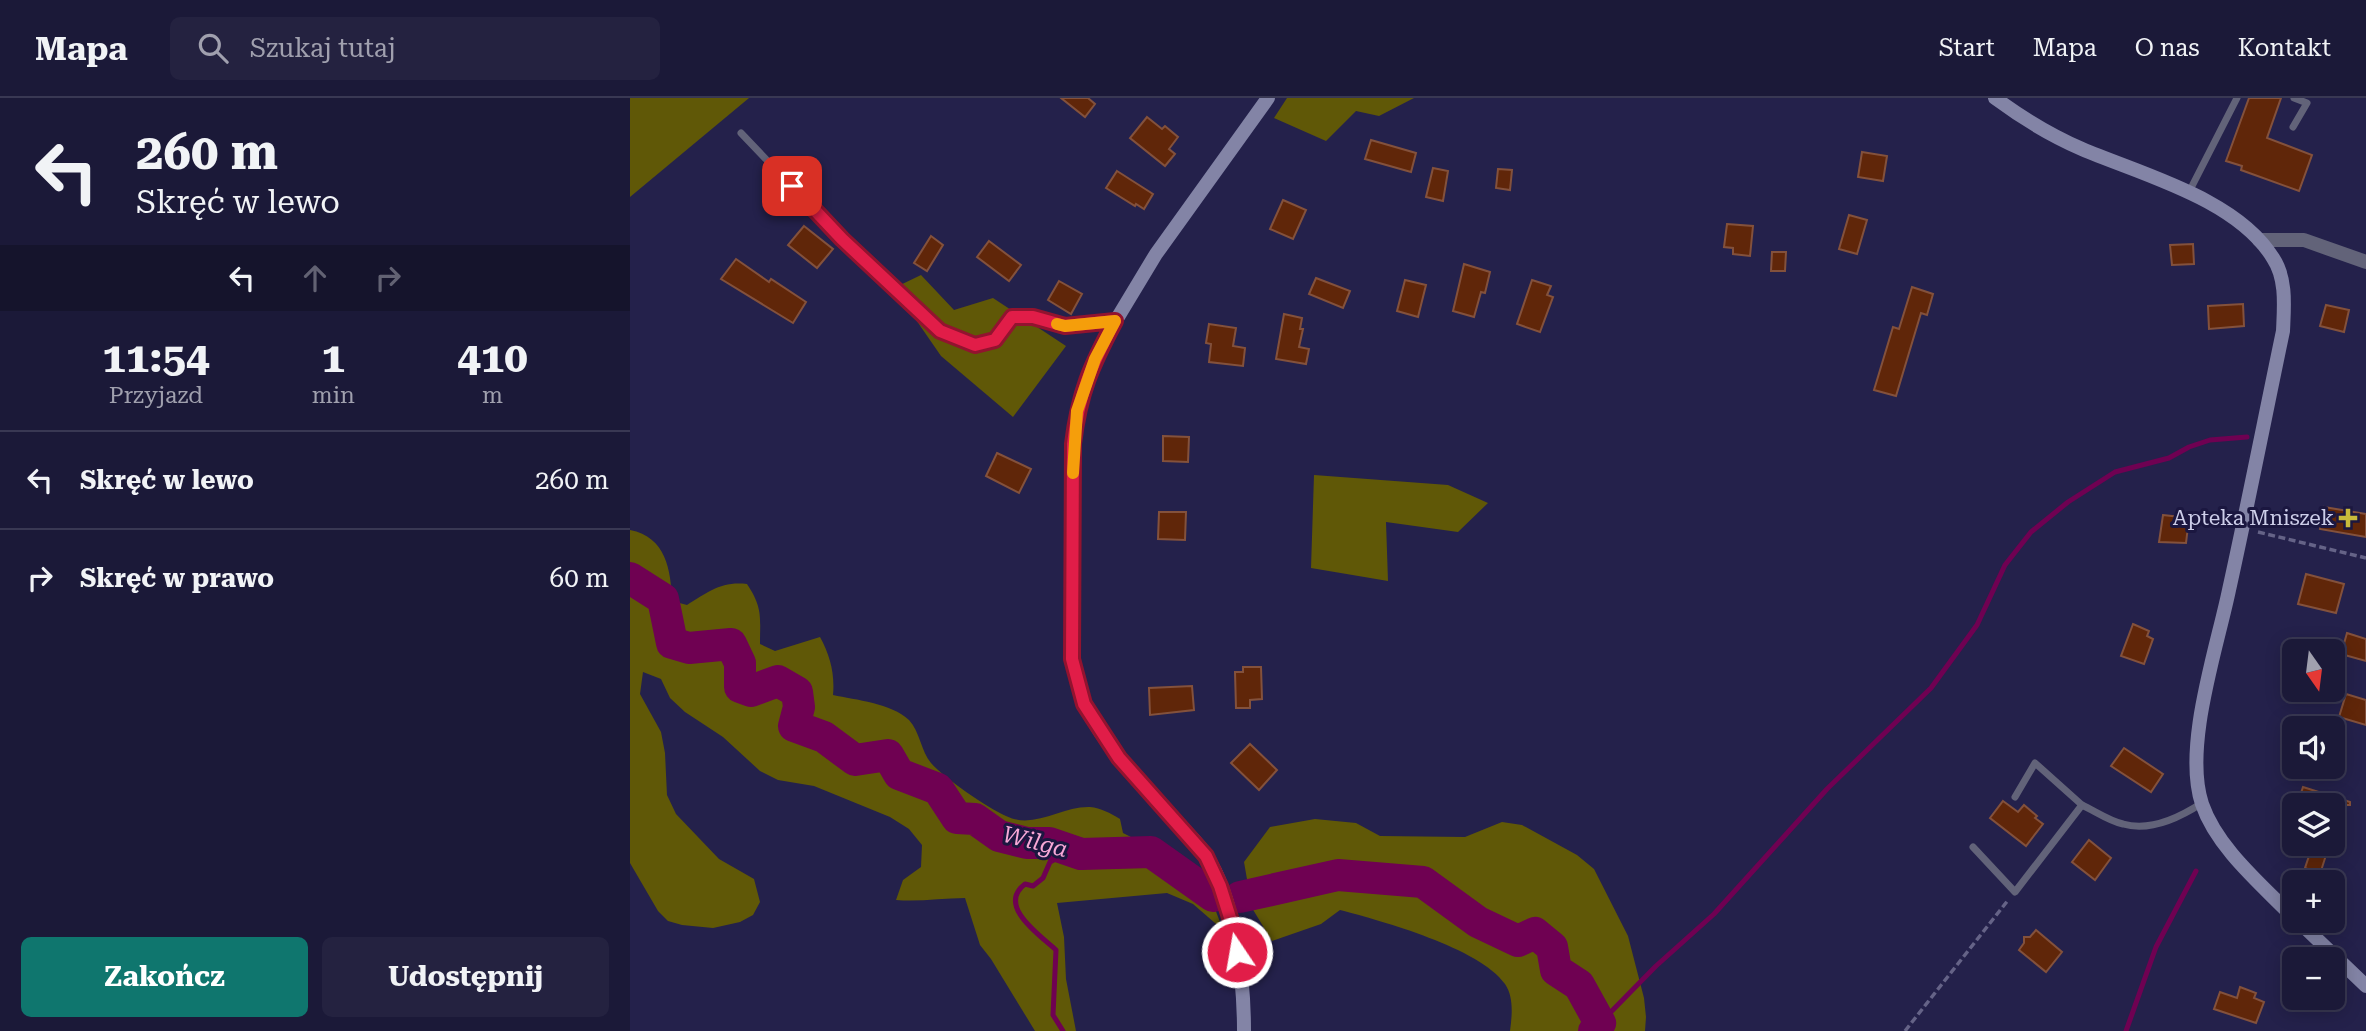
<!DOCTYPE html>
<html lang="pl">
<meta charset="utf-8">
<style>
body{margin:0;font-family:"Roboto Serif",serif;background:#242240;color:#f1f3f6;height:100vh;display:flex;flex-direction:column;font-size:26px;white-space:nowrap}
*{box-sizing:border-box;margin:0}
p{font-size:23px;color:#a0a0ae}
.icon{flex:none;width:38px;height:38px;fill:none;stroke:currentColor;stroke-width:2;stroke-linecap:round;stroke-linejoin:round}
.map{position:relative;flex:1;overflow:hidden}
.details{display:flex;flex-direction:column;background:#1b1938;width:630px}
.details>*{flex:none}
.top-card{background:#1b1938;color:#f1f3f6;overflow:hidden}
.needle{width:46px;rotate:166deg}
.controls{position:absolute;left:1652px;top:541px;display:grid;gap:14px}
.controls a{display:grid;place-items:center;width:63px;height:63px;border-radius:10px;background:#1b1938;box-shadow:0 4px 18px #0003,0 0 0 2px #393853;font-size:35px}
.pin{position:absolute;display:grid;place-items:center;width:60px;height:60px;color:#fff;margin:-30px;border-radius:14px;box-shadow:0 4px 10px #0006}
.me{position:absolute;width:77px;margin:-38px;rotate:348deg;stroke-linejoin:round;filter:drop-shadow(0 0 5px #0008)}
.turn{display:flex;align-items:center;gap:24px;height:147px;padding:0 21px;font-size:32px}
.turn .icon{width:91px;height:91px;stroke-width:2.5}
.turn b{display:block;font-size:49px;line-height:60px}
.lanes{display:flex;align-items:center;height:66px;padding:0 21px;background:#0003;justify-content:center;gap:35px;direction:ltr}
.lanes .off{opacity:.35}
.eta{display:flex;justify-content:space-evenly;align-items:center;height:119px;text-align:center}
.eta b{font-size:42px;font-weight:700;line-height:49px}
.action{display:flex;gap:14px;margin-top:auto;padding:14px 21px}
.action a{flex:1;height:80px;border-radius:10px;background:#0f766e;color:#fff;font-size:28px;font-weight:700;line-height:80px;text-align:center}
.action a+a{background:#242240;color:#f1f3f6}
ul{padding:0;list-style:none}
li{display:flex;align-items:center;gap:21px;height:98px;padding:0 21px;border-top:2px solid #393853}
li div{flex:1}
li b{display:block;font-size:26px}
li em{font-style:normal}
header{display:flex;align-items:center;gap:42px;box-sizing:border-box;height:98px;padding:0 35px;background:#1b1938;border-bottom:2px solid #393853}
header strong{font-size:33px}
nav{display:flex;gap:38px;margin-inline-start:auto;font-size:24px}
.search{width:490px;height:63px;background:#242240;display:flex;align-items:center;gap:18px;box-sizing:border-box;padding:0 24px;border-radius:10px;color:#a0a0ae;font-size:26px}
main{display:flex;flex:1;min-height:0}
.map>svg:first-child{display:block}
.forest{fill:#605807}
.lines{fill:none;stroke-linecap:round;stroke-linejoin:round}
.stream{stroke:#6f0152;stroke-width:5}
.river{stroke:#6f0152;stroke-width:32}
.building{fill:#602609;stroke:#83513c;stroke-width:2}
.path{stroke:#656387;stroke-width:3.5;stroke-dasharray:7 3.5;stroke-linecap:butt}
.lane{stroke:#626379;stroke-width:7}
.street{stroke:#626379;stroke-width:14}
.secondary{stroke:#8384a6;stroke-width:14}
.route-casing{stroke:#92132f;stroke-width:18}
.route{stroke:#e11d48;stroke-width:12}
.slow{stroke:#f59e0b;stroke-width:12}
.poi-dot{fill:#c8bb3b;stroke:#1b1740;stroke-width:2.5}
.labels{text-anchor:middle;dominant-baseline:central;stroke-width:6;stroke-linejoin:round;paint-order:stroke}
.poi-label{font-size:21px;fill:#cdcee9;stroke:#1b1740;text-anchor:end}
.water-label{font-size:23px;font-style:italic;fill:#f8a8d7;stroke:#1b1740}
</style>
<header>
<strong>Mapa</strong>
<div class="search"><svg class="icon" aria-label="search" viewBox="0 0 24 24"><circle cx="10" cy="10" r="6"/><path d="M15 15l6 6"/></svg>Szukaj tutaj</div>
<nav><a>Start</a><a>Mapa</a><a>O nas</a><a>Kontakt</a></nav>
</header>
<main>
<section class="details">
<div class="top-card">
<div class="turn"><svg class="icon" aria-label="left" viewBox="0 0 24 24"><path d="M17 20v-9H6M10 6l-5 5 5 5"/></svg><div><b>260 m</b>Skręć w lewo</div></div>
<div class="lanes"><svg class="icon" aria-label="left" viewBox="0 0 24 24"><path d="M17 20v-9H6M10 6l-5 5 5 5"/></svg><svg class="icon off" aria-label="ahead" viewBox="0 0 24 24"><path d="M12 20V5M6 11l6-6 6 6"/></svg><svg class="icon off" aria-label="right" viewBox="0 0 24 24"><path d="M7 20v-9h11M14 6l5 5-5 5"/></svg></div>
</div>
<div class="eta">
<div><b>11:54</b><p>Przyjazd</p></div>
<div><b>1</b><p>min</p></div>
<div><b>410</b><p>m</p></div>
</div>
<ul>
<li><svg class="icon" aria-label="left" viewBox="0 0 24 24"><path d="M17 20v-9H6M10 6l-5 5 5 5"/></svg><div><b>Skręć w lewo</b></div><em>260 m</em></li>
<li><svg class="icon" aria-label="right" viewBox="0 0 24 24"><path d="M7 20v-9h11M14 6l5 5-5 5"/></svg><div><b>Skręć w prawo</b></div><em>60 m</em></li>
</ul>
<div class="action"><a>Zakończ</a><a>Udostępnij</a></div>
</section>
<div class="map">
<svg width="1736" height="933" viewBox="0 0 1736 933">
<rect width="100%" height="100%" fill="#24214b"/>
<g class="forest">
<polygon points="0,0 119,0 0,99"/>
<polygon points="657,0 784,0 749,18 726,13 696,43 644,20"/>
<polygon points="291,177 324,212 363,200 436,248 383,319 311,258 264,190"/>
<polygon points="684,377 818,387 858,405 828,434 756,424 758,483 681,470"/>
<path d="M 0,432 C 36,439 41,472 42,503 L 57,507 C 78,494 91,483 117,486 C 133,510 130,519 130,546 L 145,553 L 190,539 C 200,557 205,576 203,597 C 226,602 261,605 279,622 C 290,634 291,653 301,665 C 314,680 358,710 376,718 C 404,732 431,708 460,709 C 471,710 480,715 490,721 L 493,735 L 507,742 L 523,742 L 551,758 L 579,795 L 593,832 L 563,806 L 537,795 L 427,805 L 434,839 L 436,881 L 446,933 L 405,933 L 361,861 L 350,847 L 335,800 C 312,800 289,804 266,802 L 273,782 L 291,769 L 292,747 L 279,731 L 260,719 L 184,688 L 148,682 L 130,673 L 93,639 L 55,614 L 40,600 L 31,581 L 13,574 L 10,596 L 31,634 L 35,655 L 37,697 L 46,716 L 89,761 L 124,781 L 130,804 L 123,817 L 110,824 L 83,830 L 52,827 L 38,823 L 28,813 L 0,765 Z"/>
<path d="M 685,721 L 726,725 L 750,738 L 835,739 L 872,724 L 892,727 L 947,757 L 964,771 L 998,838 L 1014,900 L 1016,919 L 1015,933 L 880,933 C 882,918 884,899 875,886 C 850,850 752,823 710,812 L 691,826 L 642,843 L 622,810 L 614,764 L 640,729 Z"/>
</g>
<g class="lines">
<g class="stream">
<polyline points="970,925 1026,868 1084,816 1197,691 1301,590 1347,527 1375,467 1401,434 1438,404 1485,374 1539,360 1559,349 1580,342 1617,339"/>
<path d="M 433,933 L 423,917 L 426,852 C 411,838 366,808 395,786 L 403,788 L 413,780 L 420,764 L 440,753"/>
<polyline points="1496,933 1526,849 1566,773"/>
</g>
<g class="river">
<polyline points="0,480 33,501 42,545 59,550 101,546 110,565 110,589 121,593 148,583 167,594 169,609 164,628 194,639 225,662 258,657 269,676 308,691 327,720 345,721 369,738 397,745 419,745 451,756 521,754 583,798"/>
<polyline points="610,799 708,777 793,784 848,824 888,843 905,835 922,849 926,872 949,887 970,925 964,933"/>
</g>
</g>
<g class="building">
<polygon points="431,0 458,0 465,6 455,19"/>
<polygon points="1619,0 1651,0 1637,40 1682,57 1669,93 1611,72 1612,68 1596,63"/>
<polygon points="517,19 532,31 535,28 548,39 539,51 545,56 535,68 500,40"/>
<polygon points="741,42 786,55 781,74 735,61"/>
<polygon points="1232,54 1257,58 1253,83 1228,79"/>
<polygon points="803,70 818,73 813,103 796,99"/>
<polygon points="868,71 882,72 880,92 866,90"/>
<polygon points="487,73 523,96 514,111 506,106 505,108 476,90"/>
<polygon points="653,102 676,112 663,141 640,131"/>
<polygon points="1219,117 1237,122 1227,156 1209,151"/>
<polygon points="1097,126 1123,128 1120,158 1103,156 1103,150 1094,149"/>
<polygon points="174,128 203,151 187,170 158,147"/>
<polygon points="301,138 313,147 297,173 284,165"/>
<polygon points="359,143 391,167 379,183 347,159"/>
<polygon points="1563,146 1564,166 1542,167 1540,147"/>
<polygon points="1142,154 1156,154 1155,173 1141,173"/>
<polygon points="106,161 139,184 141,181 176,204 163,225 91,181"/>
<polygon points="834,166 860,174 855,195 851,194 844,219 823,213"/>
<polygon points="686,180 720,193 713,210 679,196"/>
<polygon points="775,182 796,187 788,219 767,213"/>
<polygon points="902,182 921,188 917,197 923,199 910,234 887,226"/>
<polygon points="429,183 452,196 441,216 418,202"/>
<polygon points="1282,189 1303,196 1297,217 1291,215 1266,298 1244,292 1263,229 1269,231"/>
<polygon points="1613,206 1614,228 1579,231 1578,208"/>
<polygon points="1696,207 1719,212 1714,234 1690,228"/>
<polygon points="654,216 672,220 670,231 673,231 669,249 679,251 676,266 646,261"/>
<polygon points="579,226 606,230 603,248 615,250 613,268 579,264 581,246 576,245"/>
<polygon points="533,338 559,339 558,364 533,363"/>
<polygon points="367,355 401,371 389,395 356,378"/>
<polygon points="1694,409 1736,416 1736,439 1690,431"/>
<polygon points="529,414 556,414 555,442 528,441"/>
<polygon points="1533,417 1559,420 1556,445 1529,444"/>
<polygon points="1676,476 1714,486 1706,515 1668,506"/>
<polygon points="1503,526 1519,533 1517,538 1523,541 1514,566 1491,558"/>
<polygon points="1717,535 1736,541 1736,563 1711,556"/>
<polygon points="613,569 631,569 632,601 620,602 620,610 606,610 605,574 613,574"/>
<polygon points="562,588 564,612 520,617 519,590"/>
<polygon points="1716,596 1736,602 1736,627 1709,619"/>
<polygon points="620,646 647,672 629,692 601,665"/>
<polygon points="1494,650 1533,676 1521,694 1481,668"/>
<polygon points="1673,689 1720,704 1720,707 1667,707"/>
<polygon points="1373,703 1388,714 1394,707 1407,718 1405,720 1413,726 1396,748 1360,720"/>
<polygon points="1459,742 1481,760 1465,782 1442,764"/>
<polygon points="1682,749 1697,754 1690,776 1675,770"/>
<polygon points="1406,832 1432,854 1416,874 1389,852 1394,845 1394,839 1400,839"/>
<polygon points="1610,889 1626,895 1624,900 1634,904 1626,925 1584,911 1590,894 1607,900"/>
</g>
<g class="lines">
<g class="path">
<polyline points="1628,434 1736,460"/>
<polyline points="1275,933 1379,801"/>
</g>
<g class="lane">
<polyline points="1663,29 1677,5 1664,0"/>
<polyline points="111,35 212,141 310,233 345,247 365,242 382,219 403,219 435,228 484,224"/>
<polyline points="1559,94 1607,0"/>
<polyline points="1385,699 1405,665 1452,707"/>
<path d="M 1343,749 L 1385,794 L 1452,707 C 1465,713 1479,723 1493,726 C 1520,734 1549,720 1572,705"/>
</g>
<polyline class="street" points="1629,142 1674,142 1736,164"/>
<g class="secondary">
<path d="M 1365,0 C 1392,20 1422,38 1452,51 C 1513,77 1607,101 1643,160 C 1657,181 1654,209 1653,233 C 1635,319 1618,406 1599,492 C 1587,550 1553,649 1572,706 C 1587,750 1632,787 1664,820"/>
<polyline points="1667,822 1736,888"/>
<path d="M 614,933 C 614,881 605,801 576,757 C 564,739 547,725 533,710 C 504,680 474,645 455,608 C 448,594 446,577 442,561 L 443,346 L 447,313 L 456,284 L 485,224 L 526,156 L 638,0"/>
</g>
</g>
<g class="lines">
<defs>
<path id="route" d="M 162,88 L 212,141 L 310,233 L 345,247 L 365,242 L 382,219 L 403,219 L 435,228 L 485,223 C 461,268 449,295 443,346 L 442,561 L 454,606 L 489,660 L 576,758 L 590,788 L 603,829 L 607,854"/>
</defs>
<use href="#route" class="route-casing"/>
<use href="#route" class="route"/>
<polyline class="slow" points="427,226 435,228 485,223 465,261 447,313 443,375"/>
</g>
<path class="poi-dot" d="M1714.5 409.5h7v7h7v7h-7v7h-7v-7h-7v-7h7z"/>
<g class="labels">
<g class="poi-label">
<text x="1704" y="420">Apteka Mniszek</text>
</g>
<g class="water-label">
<text transform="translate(405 744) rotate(14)">Wilga</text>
</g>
</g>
</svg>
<div class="controls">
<a><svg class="needle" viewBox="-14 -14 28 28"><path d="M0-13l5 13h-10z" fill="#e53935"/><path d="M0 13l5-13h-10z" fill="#a0a0ae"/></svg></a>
<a><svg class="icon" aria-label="sound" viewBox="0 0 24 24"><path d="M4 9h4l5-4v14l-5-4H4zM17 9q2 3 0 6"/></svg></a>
<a><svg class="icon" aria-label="layers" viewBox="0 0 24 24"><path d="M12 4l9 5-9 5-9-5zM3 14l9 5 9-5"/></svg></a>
<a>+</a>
<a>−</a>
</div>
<div class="pin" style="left:162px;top:88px;background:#d93025"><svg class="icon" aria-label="arrive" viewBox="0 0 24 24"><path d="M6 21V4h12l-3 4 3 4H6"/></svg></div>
<svg class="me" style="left:607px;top:854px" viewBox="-20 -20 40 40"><circle r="17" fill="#e11d48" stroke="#fff" stroke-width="3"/><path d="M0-11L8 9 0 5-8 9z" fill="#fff"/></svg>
</div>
</main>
